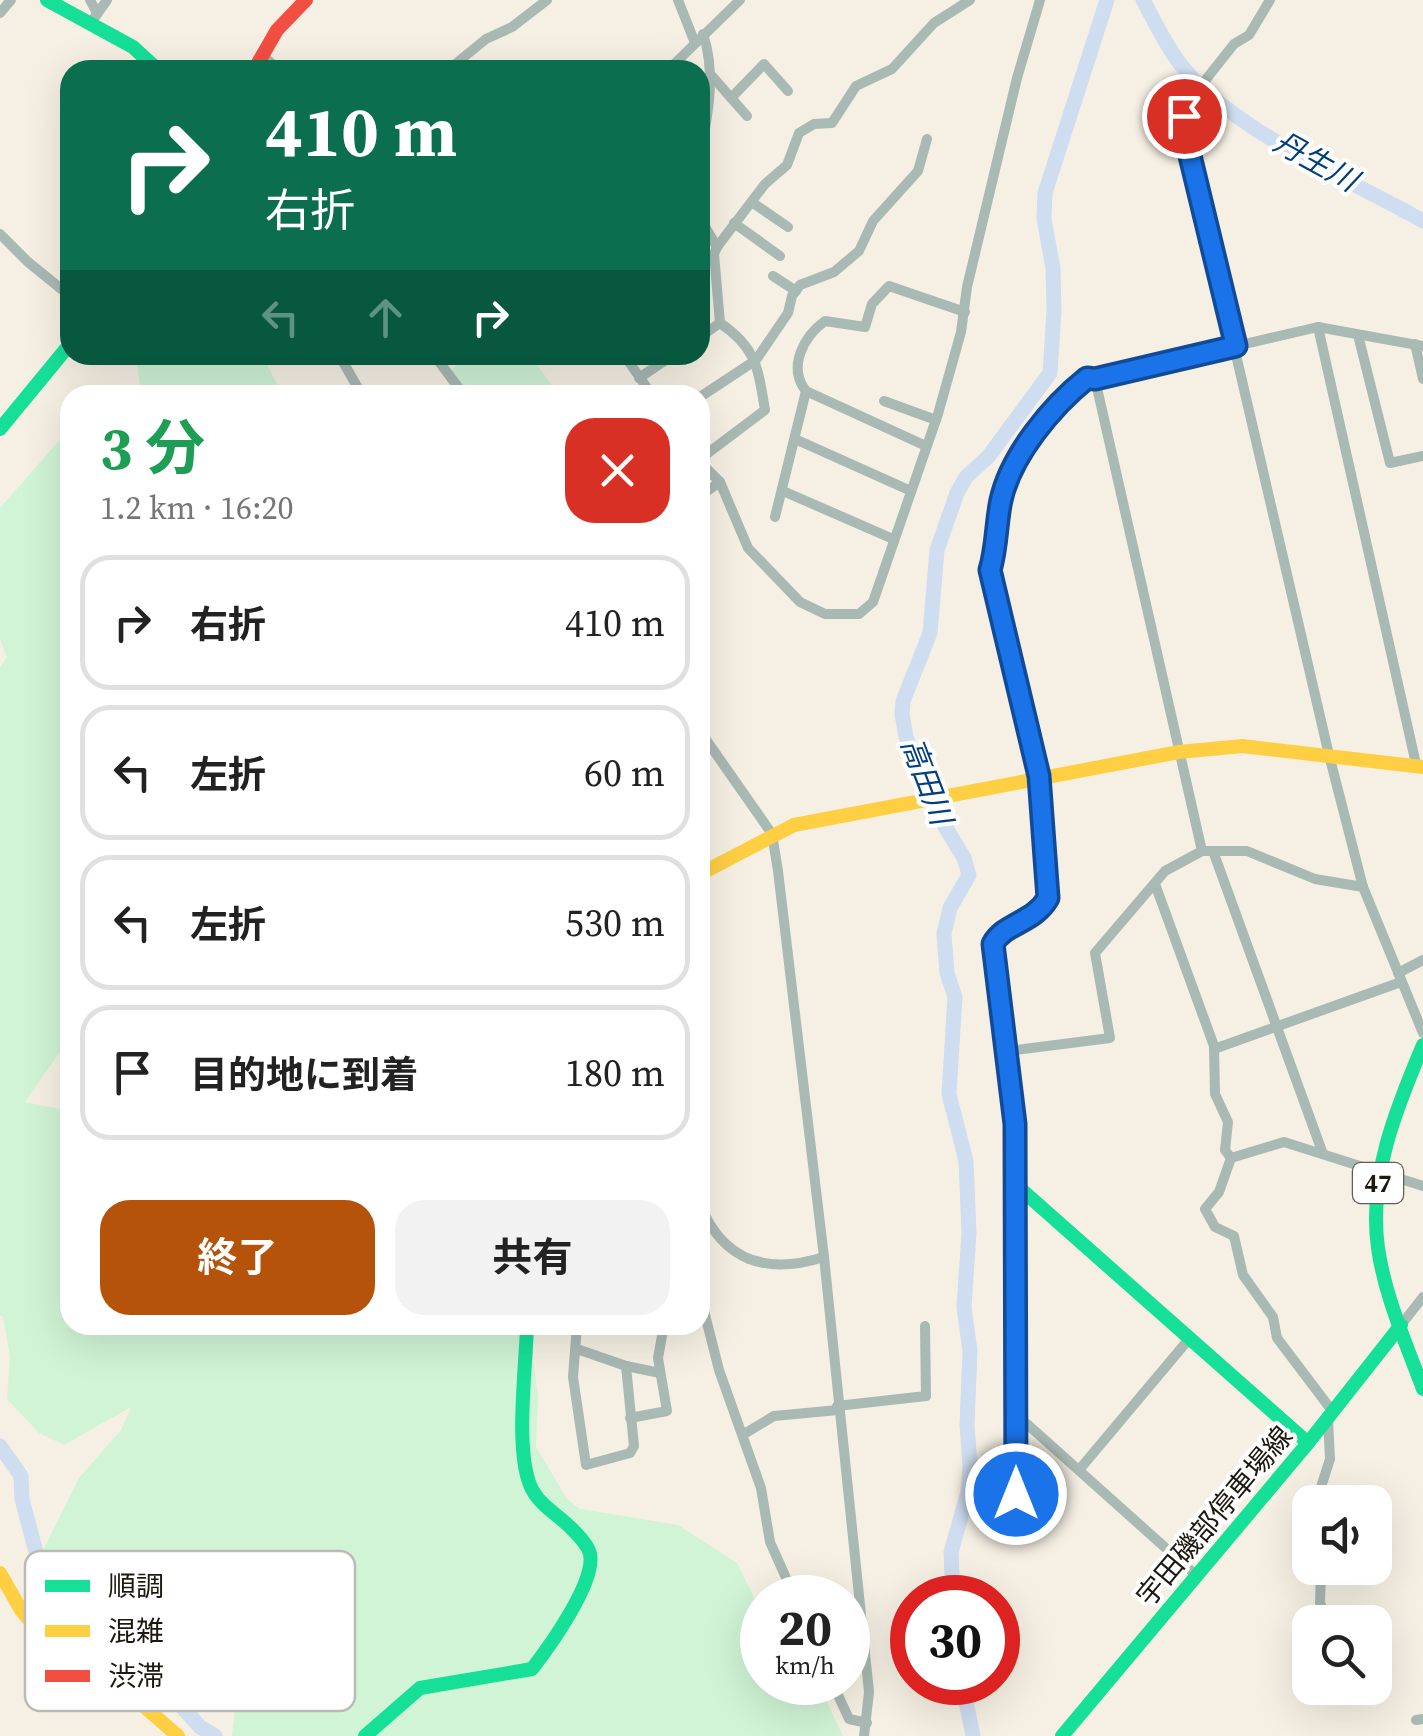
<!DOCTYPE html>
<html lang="ja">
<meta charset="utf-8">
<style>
body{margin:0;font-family:"Source Serif 4","Noto Sans JP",serif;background:#f2f2f2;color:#222;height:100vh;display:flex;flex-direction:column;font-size:38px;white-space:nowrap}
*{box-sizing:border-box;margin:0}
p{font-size:32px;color:#767676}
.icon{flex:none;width:55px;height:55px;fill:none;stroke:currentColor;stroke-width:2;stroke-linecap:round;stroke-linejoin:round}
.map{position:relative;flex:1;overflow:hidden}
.sheet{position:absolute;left:60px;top:385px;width:650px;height:950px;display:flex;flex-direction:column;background:#fff;border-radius:30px;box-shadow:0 10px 40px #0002}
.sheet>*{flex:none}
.guide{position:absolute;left:60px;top:60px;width:650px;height:305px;border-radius:30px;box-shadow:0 10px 40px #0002;background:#0b6e4f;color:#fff;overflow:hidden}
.buttons{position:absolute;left:1292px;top:1485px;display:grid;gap:20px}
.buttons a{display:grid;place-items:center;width:100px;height:100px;border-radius:20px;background:#fff;box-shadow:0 10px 40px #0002;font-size:50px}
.speed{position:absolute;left:740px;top:1575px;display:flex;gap:20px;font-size:50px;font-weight:700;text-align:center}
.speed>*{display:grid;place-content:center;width:130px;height:130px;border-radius:50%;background:#fff;box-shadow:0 10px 40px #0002;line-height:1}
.speed small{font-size:25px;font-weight:400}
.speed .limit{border:15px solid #d22;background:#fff;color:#111}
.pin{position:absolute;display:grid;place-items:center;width:85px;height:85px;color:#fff;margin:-42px;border:5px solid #fff;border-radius:50%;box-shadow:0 2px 10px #0007}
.me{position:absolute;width:110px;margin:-55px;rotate:0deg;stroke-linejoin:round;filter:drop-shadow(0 0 8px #0008)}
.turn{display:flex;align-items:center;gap:35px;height:210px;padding:0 40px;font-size:45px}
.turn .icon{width:130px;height:130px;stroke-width:2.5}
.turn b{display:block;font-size:70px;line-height:85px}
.lanes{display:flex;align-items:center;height:95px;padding:0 40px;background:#0003;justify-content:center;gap:50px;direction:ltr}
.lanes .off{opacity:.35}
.round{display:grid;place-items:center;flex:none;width:105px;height:105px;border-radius:30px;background:#f2f2f2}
.headline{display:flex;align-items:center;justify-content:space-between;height:170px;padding:0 40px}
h1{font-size:60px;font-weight:700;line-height:75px;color:#1e9e55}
.cta{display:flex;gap:20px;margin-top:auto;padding:20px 40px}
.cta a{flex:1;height:115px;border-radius:30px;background:#b45309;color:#fff;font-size:40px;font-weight:700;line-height:115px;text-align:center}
.cta a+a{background:#f2f2f2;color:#222}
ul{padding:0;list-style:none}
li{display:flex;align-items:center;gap:30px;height:135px;margin:0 20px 15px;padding:0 20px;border:5px solid #e0e0e0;border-radius:30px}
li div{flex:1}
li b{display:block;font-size:38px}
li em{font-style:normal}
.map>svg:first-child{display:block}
.green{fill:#d0f4d5}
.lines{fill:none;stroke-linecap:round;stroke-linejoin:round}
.river{stroke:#ceddef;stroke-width:15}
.street{stroke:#a9b9b4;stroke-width:10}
.fast{stroke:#16e098;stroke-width:14}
.slow{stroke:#ffcf43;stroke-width:14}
.jam{stroke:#f24e42;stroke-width:14}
.route-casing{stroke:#114b97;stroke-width:25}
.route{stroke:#1a73e8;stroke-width:18}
.labels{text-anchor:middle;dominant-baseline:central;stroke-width:8;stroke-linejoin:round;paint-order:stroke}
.shield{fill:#fff;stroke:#625e57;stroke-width:2.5}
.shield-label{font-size:25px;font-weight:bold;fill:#1e190f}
.street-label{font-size:28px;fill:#1e190f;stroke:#fff}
.water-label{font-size:30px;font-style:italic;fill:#003e80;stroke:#fff}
.key{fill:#fff;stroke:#bcbab7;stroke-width:2.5}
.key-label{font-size:28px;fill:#1e190f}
</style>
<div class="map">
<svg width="1423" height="1736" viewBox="0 0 1423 1736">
<rect width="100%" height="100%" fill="#f6f0e4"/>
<g class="green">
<polygon points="136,355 262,355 283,395 141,395"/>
<polygon points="472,355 530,355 559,395 464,395 448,372"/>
<polygon points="70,428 70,1006 60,1024 69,1039 25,1102 70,1111 70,1325 528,1325 538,1396 536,1447 567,1499 580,1509 678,1525 737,1563 762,1613 762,1682 818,1683 843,1736 232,1736 235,1709 182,1619 110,1608 38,1560 79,1478 121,1430 131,1407 64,1445 39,1433 7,1399 10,1357 3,1317 0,1315 0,667 7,657 0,639 0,508"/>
</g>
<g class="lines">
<g class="river">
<path d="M 1143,0 C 1158,28 1171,56 1193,79 C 1248,137 1352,181 1423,221"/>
<polyline points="0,1446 21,1476 22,1499 42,1575 81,1626 131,1648 163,1676 176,1700 200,1727 215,1736"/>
<polyline points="953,1598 951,1552 968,1492 970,1466 967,1424 970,1351 964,1307 969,1233 966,1161 949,1094 955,997 947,973 944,934 950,908 969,875 964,858 935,810 906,737 902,714 903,701 930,633 937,550 957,493 966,477 988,457 1050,373 1054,311 1053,268 1044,219 1045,193 1107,0"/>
<polyline points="962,1682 973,1736"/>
</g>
<g class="street">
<polyline points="90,0 97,13"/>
<polyline points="678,0 695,43"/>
<polyline points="1270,0 1249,35 1234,44 1188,102 1184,131 1329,755 1363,887 1423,1033"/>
<polyline points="0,13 11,0"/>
<polyline points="90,24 107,0"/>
<polyline points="261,54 279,70"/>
<polyline points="448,70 486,39 512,27 547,0"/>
<polyline points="668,70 740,0"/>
<polyline points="711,75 747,116"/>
<polyline points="731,98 764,64 788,91"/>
<path d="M 700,159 C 707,117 717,75 703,34"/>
<polyline points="753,203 788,227"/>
<polyline points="700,218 717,247"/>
<polyline points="734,223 780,256"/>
<polyline points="0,234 28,262 70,296"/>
<polyline points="773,276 796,291"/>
<polyline points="1318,327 1416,764"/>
<polyline points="1358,335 1390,463 1423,456"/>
<polyline points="700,337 720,323"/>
<polyline points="1415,344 1423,379"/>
<polyline points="339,355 362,395"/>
<polyline points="434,355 464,395"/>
<polyline points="624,355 652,395"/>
<polyline points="639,378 673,355"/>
<polyline points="1095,379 1202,851"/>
<polyline points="700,397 756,360 788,313 792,296 800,285 834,272 859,251 873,221 918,171 927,139"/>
<polyline points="884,401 936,420"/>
<polyline points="795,439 911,491"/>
<path d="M 926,446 L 806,391 C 787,367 804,336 825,321 L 865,327 L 872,304 L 889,286 L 965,312"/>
<path d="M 700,459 L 765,410 C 758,369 757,348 720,323 L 714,254 L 717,247 L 765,184 L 787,165 L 799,133 L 814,124 L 832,123 L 856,86 L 892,69 L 934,23 L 970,0"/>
<polyline points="700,462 720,482 700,496"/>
<polyline points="720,482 748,548 800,602 825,614 859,614 873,602 938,414 961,332 967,287 1017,78 1040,0"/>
<polyline points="783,491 893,539"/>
<polyline points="775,517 806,391"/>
<polyline points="700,731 772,834 778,871 824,1257 869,1692 864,1736"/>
<polyline points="1213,851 1323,1154"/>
<polyline points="1155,884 1214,1046 1215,1094 1228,1122 1225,1150 1231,1158 1284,1142 1423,1186"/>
<polyline points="1398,973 1423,960"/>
<polyline points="1214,1049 1401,982"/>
<polyline points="1008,1051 1110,1038 1095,953 1165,871 1202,851 1247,851 1315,879 1363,887"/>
<polyline points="1231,1158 1219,1192 1205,1209 1215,1227 1234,1236 1243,1275 1273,1317 1277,1338 1333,1412"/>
<path d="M 700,1204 C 723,1262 767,1275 824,1257"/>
<polyline points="700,1295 719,1370 761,1488 770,1542 795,1598"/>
<polyline points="1401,1325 1423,1297"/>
<polyline points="577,1349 626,1366 634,1446 630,1453 586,1465 573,1377 577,1325"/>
<polyline points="626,1366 660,1373"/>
<polyline points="837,1406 926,1396 925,1326"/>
<polyline points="630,1418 667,1411 658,1358 664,1325"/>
<polyline points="1027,1424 1197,1576"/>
<polyline points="744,1434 774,1416 838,1410"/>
<polyline points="1079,1470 1189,1339"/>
<polyline points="1321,1502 1320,1490 1330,1459 1328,1419"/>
<path d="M 1016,1533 L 1015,1124 L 993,944 C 1004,923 1034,923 1048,897 L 1039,777 L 990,570 C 997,547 996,523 1002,500 C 1012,454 1052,407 1087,377 L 1095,379 L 1318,327 L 1423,346"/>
<polyline points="1321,1568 1320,1603 1328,1622"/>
<polyline points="1300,1678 1310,1672"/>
<polyline points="832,1682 849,1719 867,1723"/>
<polyline points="1416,1720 1423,1719"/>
</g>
<g class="fast">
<polyline points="47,0 133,47 158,70"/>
<polyline points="0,429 70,344"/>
<path d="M 1423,1045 C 1396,1109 1368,1177 1378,1248 C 1385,1297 1406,1343 1423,1389"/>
<polyline points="1015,1184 1308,1443"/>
<path d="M 365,1736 L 420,1688 L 532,1669 C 549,1647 596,1582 590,1554 C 588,1545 579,1536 572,1529 C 559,1515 538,1505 530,1485 C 515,1447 526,1368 527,1325"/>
<polyline points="1062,1736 1308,1443 1401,1325"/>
</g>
<g class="slow">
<polyline points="700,874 794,825 1179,752 1242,746 1423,767"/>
<polyline points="0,1573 21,1610 41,1635 106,1673 178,1736"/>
</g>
<polyline class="jam" points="254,70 277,30 306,0"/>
</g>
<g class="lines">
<defs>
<path id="route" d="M 1016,1494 L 1015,1124 L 993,944 C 1004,923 1034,923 1048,898 L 1039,776 L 990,570 C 997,547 996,523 1001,500 C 1011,455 1052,406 1087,378 L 1095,379 L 1236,346 L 1184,131 L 1184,116"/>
</defs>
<use href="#route" class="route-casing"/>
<use href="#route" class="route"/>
</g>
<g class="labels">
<rect class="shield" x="1353" y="1163" width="50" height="40" rx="8"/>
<g class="shield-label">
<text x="1378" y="1183">47</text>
</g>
<g class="street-label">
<text transform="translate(1214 1516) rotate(-50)">宇田磯部停車場線</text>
</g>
<g class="water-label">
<text transform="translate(1316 161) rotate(29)">丹生川</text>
<text transform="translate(927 781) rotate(69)">高田川</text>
</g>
</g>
<rect x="25" y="1551" width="330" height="160" rx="15" class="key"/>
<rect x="45" y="1580" width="45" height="12" fill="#16e098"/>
<rect x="45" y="1625" width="45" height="12" fill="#ffcf43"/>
<rect x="45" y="1670" width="45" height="12" fill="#f24e42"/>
<g class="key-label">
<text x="108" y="1596">順調</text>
<text x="108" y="1641">混雑</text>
<text x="108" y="1686">渋滞</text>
</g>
</svg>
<div class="buttons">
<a><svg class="icon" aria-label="sound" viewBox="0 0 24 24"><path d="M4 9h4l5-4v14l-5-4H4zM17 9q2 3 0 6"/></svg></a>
<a><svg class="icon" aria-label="search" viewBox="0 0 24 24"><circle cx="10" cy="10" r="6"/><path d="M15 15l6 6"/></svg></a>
</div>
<div class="speed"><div>20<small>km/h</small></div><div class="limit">30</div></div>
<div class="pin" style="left:1184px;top:116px;background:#d93025"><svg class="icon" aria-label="arrive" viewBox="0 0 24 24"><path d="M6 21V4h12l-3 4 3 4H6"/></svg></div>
<svg class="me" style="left:1016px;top:1494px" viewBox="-20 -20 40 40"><circle r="17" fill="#1a73e8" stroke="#fff" stroke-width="3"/><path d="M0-11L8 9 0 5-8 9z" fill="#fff"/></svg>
<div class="guide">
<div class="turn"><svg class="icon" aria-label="right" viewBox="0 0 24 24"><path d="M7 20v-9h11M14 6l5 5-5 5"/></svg><div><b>410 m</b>右折</div></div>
<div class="lanes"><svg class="icon off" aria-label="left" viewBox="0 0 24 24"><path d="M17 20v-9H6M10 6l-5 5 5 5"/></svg><svg class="icon off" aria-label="ahead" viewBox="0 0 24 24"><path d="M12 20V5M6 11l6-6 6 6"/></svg><svg class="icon" aria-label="right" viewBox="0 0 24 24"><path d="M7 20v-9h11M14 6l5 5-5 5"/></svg></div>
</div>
<section class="sheet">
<div class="headline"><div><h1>3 分</h1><p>1.2 km · 16:20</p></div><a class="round" style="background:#d93025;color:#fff"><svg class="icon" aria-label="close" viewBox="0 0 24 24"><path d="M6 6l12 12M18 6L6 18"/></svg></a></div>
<ul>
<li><svg class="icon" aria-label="right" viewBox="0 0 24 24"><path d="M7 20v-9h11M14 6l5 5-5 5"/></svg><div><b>右折</b></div><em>410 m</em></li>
<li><svg class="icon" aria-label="left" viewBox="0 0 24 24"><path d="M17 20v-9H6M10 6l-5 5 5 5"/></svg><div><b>左折</b></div><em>60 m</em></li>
<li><svg class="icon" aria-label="left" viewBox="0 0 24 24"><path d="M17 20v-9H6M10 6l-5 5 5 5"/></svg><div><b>左折</b></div><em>530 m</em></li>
<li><svg class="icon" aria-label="arrive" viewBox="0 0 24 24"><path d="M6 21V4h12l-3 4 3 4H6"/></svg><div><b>目的地に到着</b></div><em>180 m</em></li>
</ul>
<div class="cta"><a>終了</a><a>共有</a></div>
</section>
</div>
